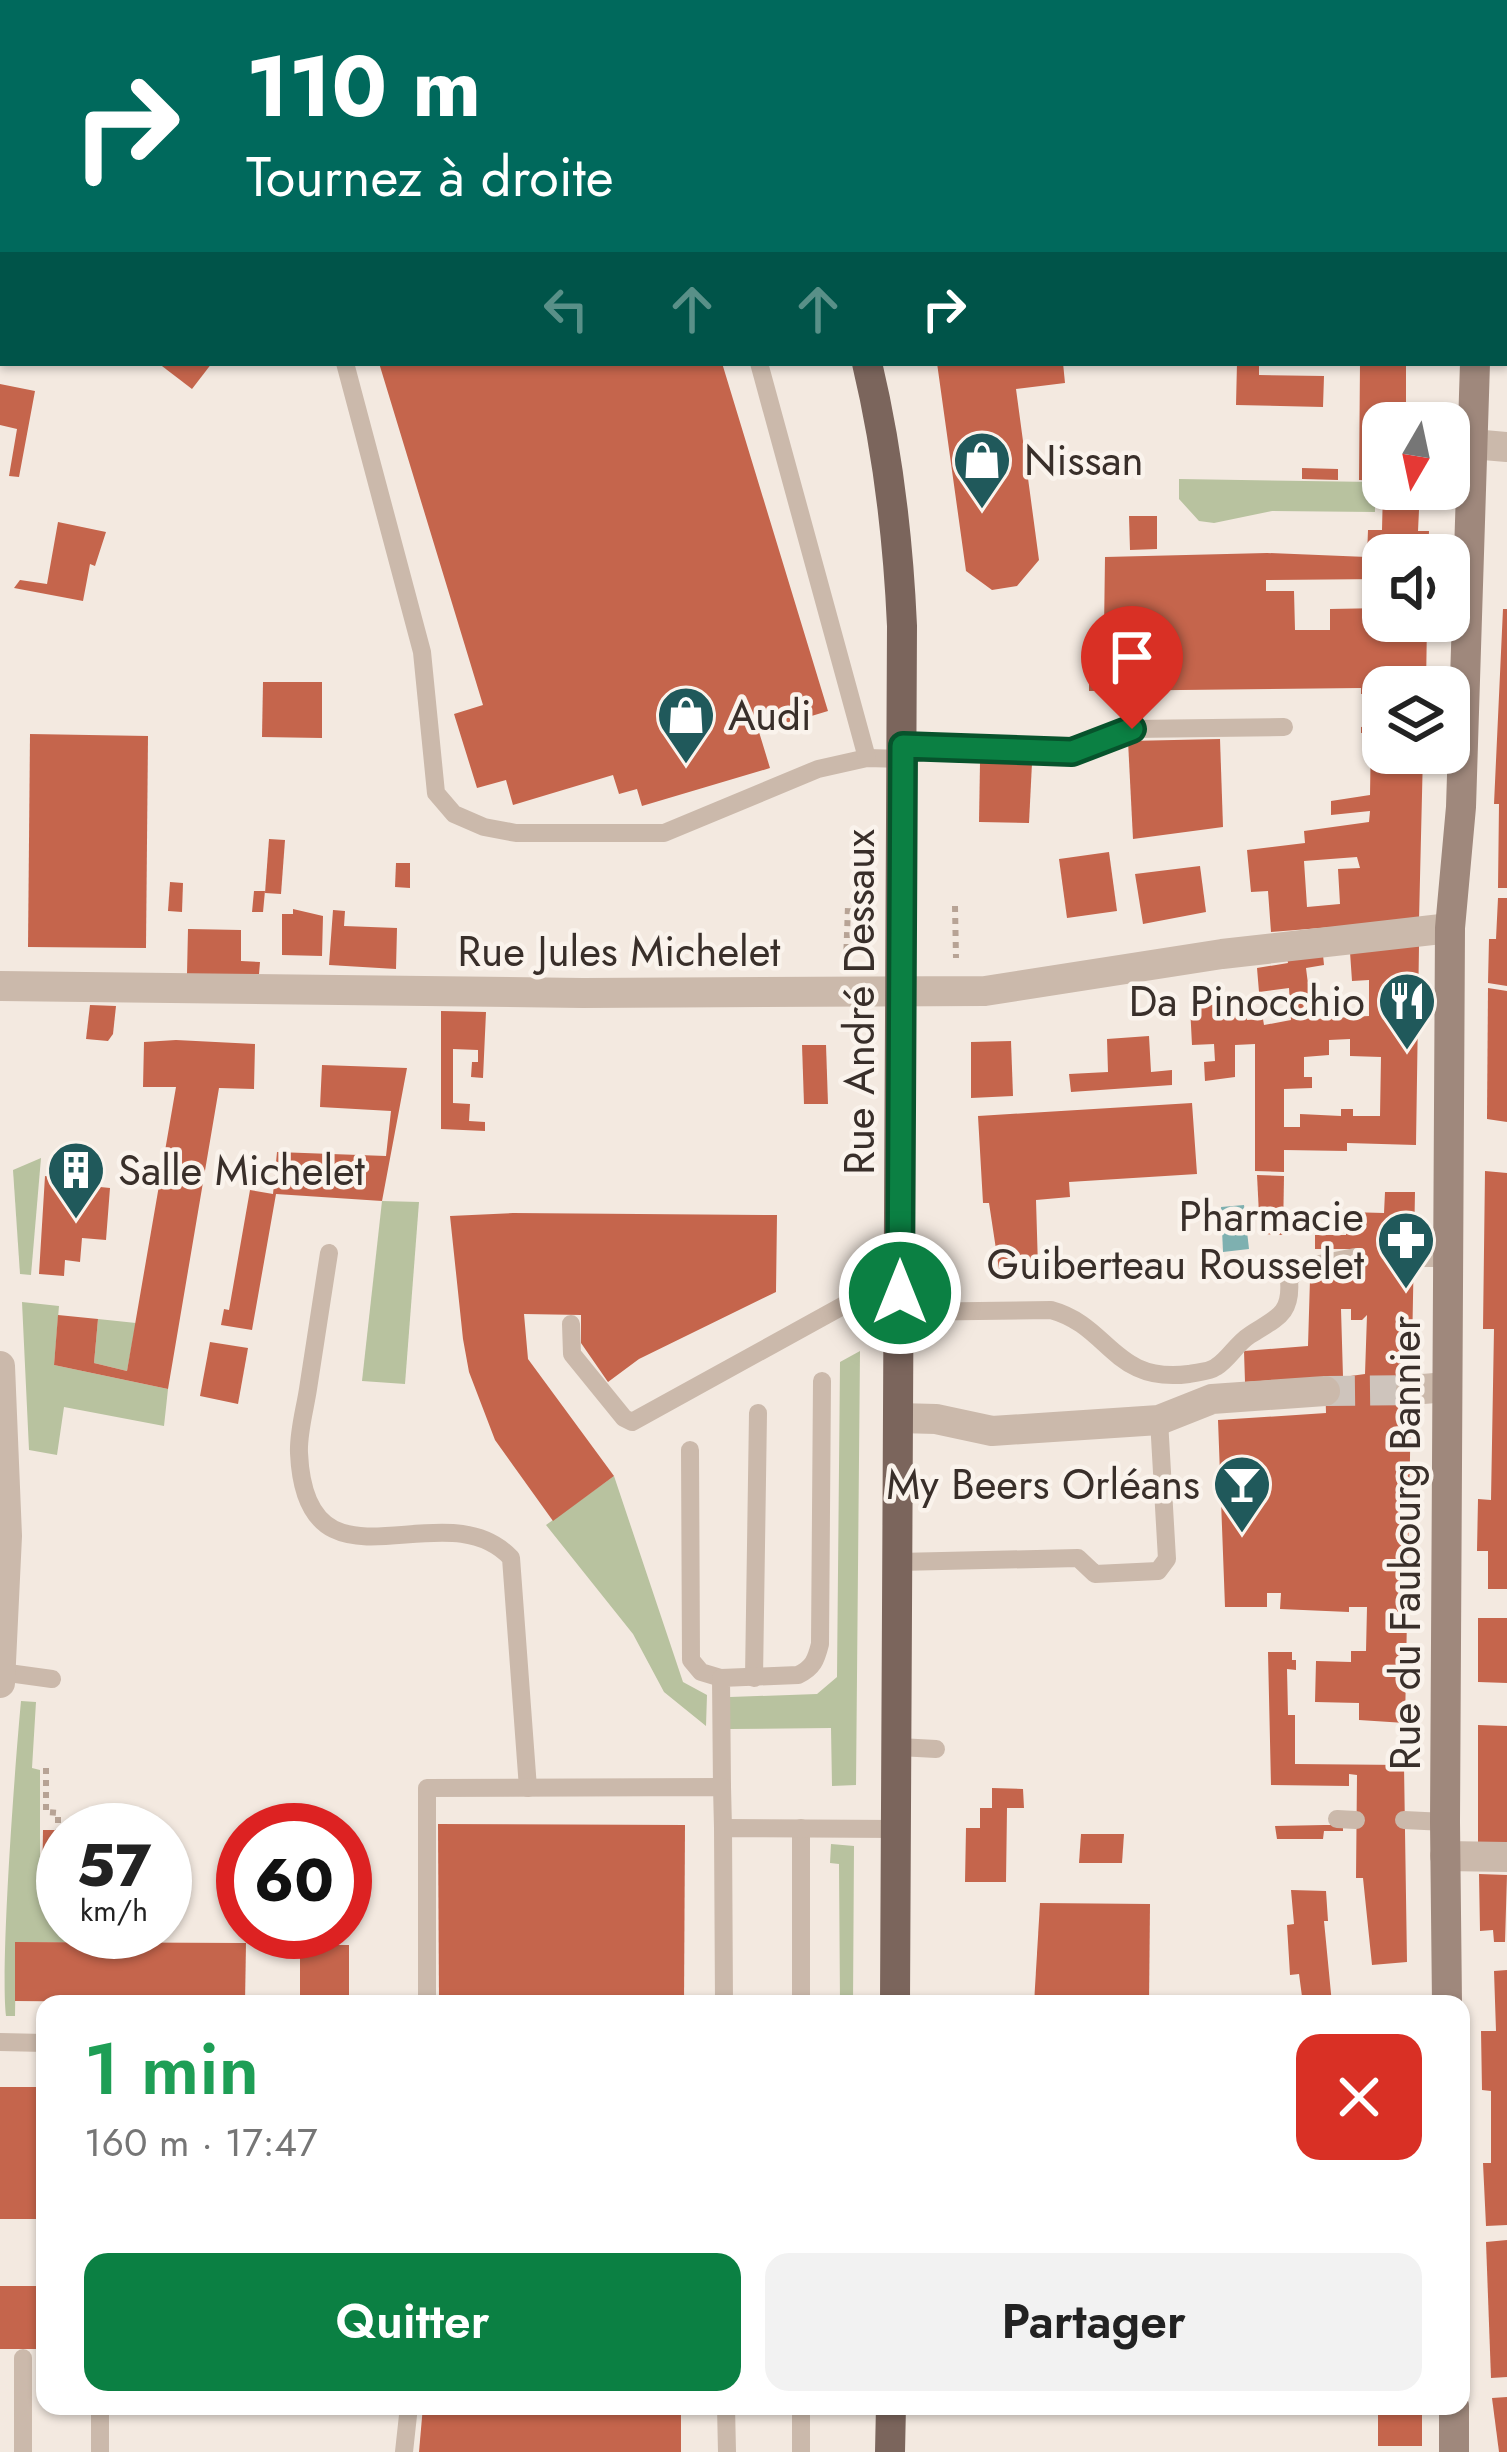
<!DOCTYPE html>
<html lang="fr">
<meta charset="utf-8">
<style>
body{margin:0;font-family:Jost,sans-serif;background:#f2f2f2;color:#222;height:100vh;display:flex;flex-direction:column;font-size:45px;white-space:nowrap}
*{box-sizing:border-box;margin:0}
p{font-size:39px;color:#767676}
.icon{flex:none;width:66px;height:66px;fill:none;stroke:currentColor;stroke-width:2;stroke-linecap:round;stroke-linejoin:round}
.map{position:relative;flex:1;overflow:hidden}
.drawer{position:absolute;left:36px;top:1995px;width:1434px;height:420px;display:flex;flex-direction:column;background:#fff;border-radius:24px;box-shadow:0 3px 9px #0004}
.drawer>*{flex:none}
.hud{position:absolute;left:0px;top:0px;width:1509px;height:366px;box-shadow:0 3px 9px #0004;background:#00695c;color:#fff;overflow:hidden}
.needle{width:78px;rotate:189deg}
.fabs{position:absolute;left:1362px;top:402px;display:grid;gap:24px}
.fabs a{display:grid;place-items:center;width:108px;height:108px;border-radius:24px;background:#fff;box-shadow:0 3px 9px #0004;font-size:60px}
.speed{position:absolute;left:36px;top:1803px;display:flex;gap:24px;font-size:60px;font-weight:700;text-align:center}
.speed>*{display:grid;place-content:center;width:156px;height:156px;border-radius:50%;background:#fff;box-shadow:0 3px 9px #0004;line-height:1}
.speed small{font-size:30px;font-weight:400}
.speed .limit{border:18px solid #d22;background:#fff;color:#111}
.pin{position:absolute;display:grid;place-items:center;width:102px;height:102px;color:#fff;margin:-123px -51px;border-radius:50% 50% 50% 0;rotate:-45deg;box-shadow:0 0 12px #0007}
.pin .icon{rotate:45deg}
.me{position:absolute;width:132px;margin:-66px;rotate:0deg;stroke-linejoin:round;filter:drop-shadow(0 0 9px #0008)}
.turn{display:flex;align-items:center;gap:42px;height:252px;padding:0 48px;font-size:54px}
.turn .icon{width:156px;height:156px;stroke-width:2.5}
.turn b{display:block;font-size:84px;line-height:102px}
.lanes{display:flex;align-items:center;height:114px;padding:0 48px;background:#0003;justify-content:center;gap:60px;direction:ltr}
.lanes .off{opacity:.35}
.round{display:grid;place-items:center;flex:none;width:126px;height:126px;border-radius:24px;background:#f2f2f2}
.head{display:flex;align-items:center;justify-content:space-between;height:204px;padding:0 48px}
h1{font-size:72px;font-weight:600;line-height:90px;color:#1e9e55}
.primary-button{display:flex;gap:24px;margin-top:auto;padding:24px 48px}
.primary-button a{flex:1;height:138px;border-radius:24px;background:#0b8043;color:#fff;font-size:48px;font-weight:600;line-height:138px;text-align:center}
.primary-button a+a{background:#f2f2f2;color:#222}
.map>svg:first-child{display:block}
.green{fill:#b8c29f}
.water{fill:#7eb0b0}
.building{fill:#c5654c;fill-rule:evenodd}
.lines{fill:none;stroke-linecap:round;stroke-linejoin:round}
.street-tunnel{stroke:#cec4bc;stroke-width:30;stroke-dasharray:30 15;stroke-linecap:butt}
.path{stroke:#b7a395;stroke-width:6;stroke-dasharray:6 6;stroke-linecap:butt}
.lane{stroke:#cbb9ab;stroke-width:18}
.street{stroke:#cbb9ab;stroke-width:30}
.secondary{stroke:#9f887c;stroke-width:30}
.primary{stroke:#7b655c;stroke-width:30}
.route-casing{stroke:#07532c;stroke-width:30}
.route{stroke:#0b8043;stroke-width:21}
.labels{text-anchor:middle;dominant-baseline:central;stroke-width:9;stroke-linejoin:round;paint-order:stroke}
.poi-label{font-size:42px;fill:#392f2a;stroke:#faf3ec;text-anchor:start}
.street-label{font-size:42px;fill:#392f2a;stroke:#faf3ec}
</style>
<div class="map">
<svg width="1507" height="2452" viewBox="0 0 1507 2452">
<rect width="100%" height="100%" fill="#f3e9e0"/>
<g class="green">
<polygon points="1179,479 1375,482 1375,512 1272,511 1214,523 1199,521 1179,499"/>
<polygon points="41,1158 31,1275 20,1274 13,1170"/>
<polygon points="382,1201 419,1202 405,1384 362,1381"/>
<polygon points="22,1302 59,1306 54,1365 168,1389 164,1426 64,1407 57,1455 29,1450"/>
<polygon points="98,1319 136,1323 127,1371 94,1363"/>
<polygon points="860,1351 856,1785 832,1786 831,1728 729,1729 730,1697 817,1694 837,1677 840,1362"/>
<polygon points="614,1476 683,1682 707,1695 706,1726 664,1692 633,1634 546,1525"/>
<path d="M 21,1701 L 36,1702 L 32,1768 L 40,1770 L 40,1898 L 63,1899 L 63,1932 L 86,1932 L 86,1942 L 16,1942 L 15,2016 L 6,2016 C 0,1965 15,1765 21,1701 Z"/>
<polygon points="831,1844 854,1846 853,2004 840,2004 839,1864 830,1863"/>
</g>
<polygon class="water" points="1244,1205 1249,1249 1223,1252 1221,1207"/>
<g class="building">
<polygon points="158,363 212,363 192,389"/>
<polygon points="379,363 722,363 828,711 759,732 770,768 642,806 637,789 619,794 613,775 513,805 506,780 477,788 454,714 483,705"/>
<polygon points="937,363 1063,363 1065,383 1016,389 1039,560 1017,586 992,590 966,571"/>
<polygon points="1237,363 1259,363 1259,375 1324,376 1323,407 1236,405"/>
<polygon points="1360,363 1406,363 1406,423 1383,423 1383,481 1359,480"/>
<polygon points="0,384 35,391 19,477 9,476 17,429 0,425"/>
<polygon points="1302,468 1338,469 1338,480 1302,479"/>
<path d="M 1383,489 L 1420,489 L 1418,531 L 1429,531 L 1428,555 L 1383,555 L 1383,579 L 1266,580 L 1266,591 L 1294,591 L 1295,630 L 1330,630 L 1330,609 L 1383,608 L 1383,621 L 1427,621 L 1426,687 L 1383,687 L 1383,753 L 1423,753 L 1419,920 L 1271,932 L 1268,891 L 1251,892 L 1247,850 L 1305,843 L 1304,831 L 1369,822 L 1370,811 L 1331,815 L 1331,801 L 1370,795 L 1371,733 L 1361,733 L 1361,727 L 1371,726 L 1372,694 L 1361,694 L 1361,688 L 1089,691 L 1089,630 L 1104,630 L 1105,557 L 1267,553 L 1367,557 L 1368,530 L 1382,530 ZM 1357,857 L 1360,868 L 1338,869 L 1340,904 L 1307,907 L 1304,861 Z"/>
<polygon points="1129,516 1157,516 1157,549 1130,550"/>
<polygon points="58,522 106,532 95,566 90,564 83,601 14,588 20,580 47,584"/>
<polygon points="1503,609 1507,609 1507,888 1498,888 1499,804 1494,804"/>
<polygon points="263,682 322,682 322,738 262,737"/>
<polygon points="30,734 148,736 146,948 28,947"/>
<polygon points="1220,739 1223,827 1133,839 1128,741"/>
<polygon points="980,763 1032,763 1029,823 979,822"/>
<polygon points="269,839 285,840 281,894 265,893"/>
<polygon points="1109,852 1117,911 1067,918 1059,859"/>
<polygon points="396,863 410,863 410,888 395,887"/>
<polygon points="1200,866 1206,912 1143,924 1135,874"/>
<polygon points="170,882 183,883 182,912 168,911"/>
<polygon points="254,891 265,891 263,912 252,912"/>
<polygon points="1498,898 1507,898 1507,986 1488,983 1489,939 1496,939"/>
<polygon points="293,909 323,916 322,956 282,955 282,914 293,914"/>
<polygon points="333,910 345,911 344,926 397,928 396,969 329,965"/>
<polygon points="188,929 241,930 241,961 260,962 259,974 187,974"/>
<path d="M 1419,946 L 1416,1145 L 1347,1143 L 1347,1151 L 1284,1150 L 1284,1172 L 1255,1171 L 1255,1044 L 1235,1045 L 1235,1077 L 1205,1081 L 1204,1062 L 1215,1061 L 1214,1044 L 1192,1045 L 1190,1006 L 1246,1003 L 1247,1020 L 1263,1019 L 1264,1025 L 1291,1020 L 1289,988 L 1259,992 L 1257,968 L 1288,963 L 1287,958 L 1323,955 L 1324,965 L 1306,968 L 1308,984 L 1313,985 L 1314,1003 L 1309,1004 L 1310,1013 L 1315,1012 L 1315,1019 L 1369,1016 L 1369,980 L 1352,981 L 1350,952 ZM 1350,1039 L 1350,1056 L 1381,1057 L 1380,1116 L 1353,1116 L 1353,1109 L 1341,1109 L 1341,1116 L 1300,1114 L 1300,1127 L 1284,1127 L 1284,1089 L 1312,1088 L 1312,1077 L 1304,1077 L 1304,1057 L 1329,1055 L 1329,1040 Z"/>
<polygon points="1488,988 1507,991 1507,1122 1487,1119"/>
<polygon points="90,1005 116,1006 113,1034 108,1041 86,1039"/>
<polygon points="441,1011 486,1012 483,1078 471,1077 472,1062 478,1062 478,1050 453,1049 453,1103 470,1104 469,1121 485,1122 485,1131 441,1129"/>
<polygon points="1149,1036 1151,1072 1172,1070 1172,1085 1071,1092 1069,1074 1108,1072 1107,1039"/>
<polygon points="176,1040 255,1044 254,1089 219,1088 168,1389 54,1365 58,1315 98,1319 94,1363 127,1371 176,1087 143,1087 144,1042"/>
<polygon points="1011,1041 1013,1096 971,1098 971,1042"/>
<polygon points="802,1045 826,1045 828,1104 804,1104"/>
<polygon points="322,1065 407,1068 382,1201 276,1194 252,1330 221,1325 224,1309 229,1310 250,1190 273,1194 277,1152 386,1156 391,1111 320,1107"/>
<polygon points="1192,1103 1197,1174 1069,1182 1070,1197 1036,1200 1038,1267 999,1269 989,1203 983,1203 978,1116"/>
<polygon points="1485,1171 1507,1173 1507,1589 1488,1589 1488,1551 1477,1551 1478,1499 1491,1500 1494,1329 1483,1329"/>
<polygon points="1257,1175 1284,1176 1283,1235 1260,1234"/>
<polygon points="45,1176 61,1178 61,1183 110,1188 106,1240 82,1238 80,1262 65,1260 64,1276 39,1274"/>
<path d="M 1385,1192 L 1415,1192 L 1405,1723 L 1359,1720 L 1359,1703 L 1315,1702 L 1316,1661 L 1351,1662 L 1351,1651 L 1366,1651 L 1367,1607 L 1349,1607 L 1349,1612 L 1280,1609 L 1281,1593 L 1267,1593 L 1267,1607 L 1225,1607 L 1218,1420 L 1326,1413 L 1325,1377 L 1245,1382 L 1244,1351 L 1308,1346 L 1310,1279 L 1354,1277 L 1355,1249 L 1315,1249 L 1315,1235 L 1346,1235 L 1348,1212 L 1384,1213 ZM 1341,1309 L 1351,1309 L 1351,1320 L 1362,1320 L 1367,1315 L 1365,1374 L 1343,1377 Z"/>
<polygon points="513,1213 777,1215 776,1292 639,1359 608,1382 581,1343 581,1315 524,1314 528,1359 614,1476 553,1521 495,1440 469,1372 463,1339 450,1216"/>
<polygon points="210,1342 248,1348 238,1404 200,1396"/>
<polygon points="1478,1618 1507,1618 1507,1683 1478,1682"/>
<polygon points="1268,1652 1292,1652 1292,1660 1296,1660 1296,1670 1287,1669 1288,1715 1295,1715 1295,1764 1404,1765 1407,1962 1372,1965 1363,1878 1356,1878 1357,1775 1349,1774 1349,1786 1271,1785"/>
<polygon points="1478,1725 1507,1726 1507,1843 1478,1842"/>
<polygon points="992,1788 1023,1789 1024,1808 1007,1808 1006,1882 965,1882 966,1828 980,1828 980,1808 992,1808"/>
<polygon points="438,1824 685,1825 684,2004 439,2004"/>
<polygon points="1324,1825 1343,1825 1343,1831 1324,1831 1323,1839 1277,1839 1275,1826"/>
<polygon points="43,1830 63,1830 63,1892 42,1892"/>
<polygon points="1081,1834 1124,1834 1122,1863 1079,1863"/>
<polygon points="1479,1874 1507,1875 1505,1942 1494,1942 1493,1930 1480,1931"/>
<polygon points="1291,1890 1326,1891 1328,1921 1324,1921 1332,2004 1303,2004 1299,1974 1290,1975 1287,1925 1294,1924"/>
<polygon points="1040,1903 1150,1904 1149,2004 1034,2004"/>
<polygon points="15,1942 246,1943 245,2003 15,2001"/>
<rect x="300" y="1945" width="49" height="59"/>
<polygon points="1507,1970 1507,2225 1486,2226 1483,2163 1491,2163 1491,2091 1482,2090 1481,2031 1496,2031 1494,1971"/>
<rect x="0" y="2087" width="45" height="132"/>
<polygon points="1507,2240 1507,2377 1491,2378 1486,2242"/>
<rect x="0" y="2286" width="45" height="63"/>
<polygon points="1507,2397 1507,2452 1499,2452 1492,2398"/>
<polygon points="423,2406 681,2406 681,2452 419,2452"/>
<rect x="1378" y="2406" width="44" height="40"/>
</g>
<g class="lines">
<polyline class="street-tunnel" points="1325,1391 1411,1390"/>
<g class="path">
<polyline points="955,906 956,958"/>
<polyline points="846,962 848,906"/>
<polyline points="46,1768 46,1812 58,1813 58,1830"/>
</g>
<g class="lane">
<polyline points="222,0 227,3"/>
<polyline points="661,0 661,3"/>
<polyline points="343,3 345,0"/>
<polyline points="345,363 422,652 436,793 454,814 484,827 516,833 664,833 818,769 867,758 903,759"/>
<polyline points="759,363 867,758"/>
<polyline points="903,746 1072,752 1132,729 1284,727"/>
<path d="M 329,1253 C 322,1298 315,1344 308,1389 C 305,1409 298,1433 299,1453 C 306,1607 444,1486 511,1558 L 528,1788"/>
<polyline points="1414,1258 1449,1258"/>
<path d="M 900,1312 L 1051,1310 C 1110,1326 1113,1384 1189,1374 C 1198,1372 1209,1372 1216,1367 C 1229,1359 1236,1344 1250,1335 C 1276,1318 1292,1315 1289,1280 L 1299,1268 L 1355,1257"/>
<polyline points="571,1324 572,1354 624,1418 632,1422 857,1298 900,1293"/>
<polyline points="690,1450 691,1660 701,1672 721,1678"/>
<polyline points="898,1562 1078,1558 1095,1574 1158,1571 1167,1559 1159,1420"/>
<polyline points="1,1672 52,1679"/>
<polyline points="754,1678 758,1413"/>
<polyline points="899,1747 936,1749"/>
<path d="M 722,1787 L 721,1678 L 798,1675 C 813,1668 816,1660 820,1644 L 822,1381"/>
<polyline points="1337,1819 1356,1820"/>
<polyline points="1404,1820 1445,1822"/>
<polyline points="801,1828 801,2004"/>
<polyline points="427,2004 427,1788 722,1787 723,1828"/>
<polyline points="724,2004 723,1828 897,1829"/>
<polyline points="0,2042 45,2043"/>
<polyline points="23,2358 23,2452"/>
<polyline points="726,2406 727,2452"/>
<polyline points="801,2406 801,2452"/>
<polyline points="100,2452 100,2406"/>
<polyline points="404,2452 409,2406"/>
</g>
<g class="street">
<polyline points="1506,71 1507,71"/>
<polyline points="1506,332 1507,332"/>
<polyline points="1472,444 1507,447"/>
<polyline points="0,986 583,993 985,991 1222,954 1450,928"/>
<polyline points="0,1366 7,1536 0,1683"/>
<polyline points="1411,1390 1447,1387"/>
<polyline points="899,1418 936,1419 992,1431 1159,1420 1212,1399 1325,1391"/>
<polyline points="1445,1856 1507,1857"/>
</g>
<g class="secondary">
<polyline points="1476,0 1476,3"/>
<polyline points="1447,2004 1445,1822 1450,928 1461,807 1475,363"/>
<polyline points="1454,2406 1454,2452"/>
</g>
<g class="primary">
<polyline points="747,0 748,3"/>
<path d="M 867,363 C 888,451 898,536 902,626 L 895,2004"/>
<polyline points="890,2452 891,2406"/>
</g>
</g>
<g class="lines">
<defs>
<polyline id="route" points="900,1293 903,746 1072,752 1132,729"/>
</defs>
<use href="#route" class="route-casing"/>
<use href="#route" class="route"/>
</g>
<defs>
<symbol id="shop-pin" viewBox="-11 -11 22 30"><path d="M0 17L-7.5 6A9.5 9.5 0 1 1 7.5 6Z" fill="#20595b" stroke="#faf3ec"/><path d="M-5-2.5h2.3a2.7 3.5 0 0 1 5.4 0H5L5.5 6h-11ZM-1.5-2.5h3a1.5 2.3 0 0 0-3 0Z" fill="#fff"/></symbol>
<symbol id="restaurant-pin" viewBox="-11 -11 22 30"><path d="M0 17L-7.5 6A9.5 9.5 0 1 1 7.5 6Z" fill="#20595b" stroke="#faf3ec"/><path d="M-5-6h1v4h1v-4h1v4h1v-4h1v5L-1.5 .5V6h-2V.5L-5-1ZM5-6V6H3V1.5H1.5Q1.5-4 5-6Z" fill="#fff"/></symbol>
<symbol id="building-pin" viewBox="-11 -11 22 30"><path d="M0 17L-7.5 6A9.5 9.5 0 1 1 7.5 6Z" fill="#20595b" stroke="#faf3ec"/><path d="M-4-6H4V6H1V3H-1V6H-4ZM-2.5-4.3h1.7v1.8h-1.7ZM.8-4.3h1.7v1.8H.8ZM-2.5-1h1.7V.8h-1.7ZM.8-1h1.7V.8H.8Z" fill="#fff"/></symbol>
<symbol id="pharmacy-pin" viewBox="-11 -11 22 30"><path d="M0 17L-7.5 6A9.5 9.5 0 1 1 7.5 6Z" fill="#20595b" stroke="#faf3ec"/><path d="M-2-6h4v4h4v4h-4v4h-4v-4h-4v-4h4Z" fill="#fff"/></symbol>
<symbol id="bar-pin" viewBox="-11 -11 22 30"><path d="M0 17L-7.5 6A9.5 9.5 0 1 1 7.5 6Z" fill="#20595b" stroke="#faf3ec"/><path d="M-6-5H6L.8 .8V4.5H3.5V6h-7V4.5H-.8V.8Z" fill="#fff"/></symbol>
</defs>
<g fill-rule="evenodd">
<use href="#shop-pin" x="949" y="427" width="66" height="90"/>
<use href="#shop-pin" x="653" y="682" width="66" height="90"/>
<use href="#restaurant-pin" x="1374" y="968" width="66" height="90"/>
<use href="#building-pin" x="43" y="1137" width="66" height="90"/>
<use href="#pharmacy-pin" x="1373" y="1207" width="66" height="90"/>
<use href="#bar-pin" x="1209" y="1451" width="66" height="90"/>
</g>
<g class="labels">
<g class="poi-label">
<text x="1024" y="460">Nissan</text>
<text x="728" y="715">Audi</text>
<text x="1365" y="1001" text-anchor="end">Da Pinocchio</text>
<text x="118" y="1170">Salle Michelet</text>
<text x="1364" y="1216" text-anchor="end">Pharmacie<tspan x="1364" dy="48">Guiberteau Rousselet</tspan></text>
<text x="1200" y="1484" text-anchor="end">My Beers Orléans</text>
</g>
<g class="street-label">
<text x="619" y="951">Rue Jules Michelet</text>
<text transform="translate(859 1002) rotate(-90)">Rue André Dessaux</text>
<text transform="translate(1405 1543) rotate(-90)">Rue du Faubourg Bannier</text>
</g>
</g>
</svg>
<div class="fabs">
<a><svg class="needle" viewBox="-14 -14 28 28"><path d="M0-13l5 13h-10z" fill="#e53935"/><path d="M0 13l5-13h-10z" fill="#767676"/></svg></a>
<a><svg class="icon" aria-label="sound" viewBox="0 0 24 24"><path d="M4 9h4l5-4v14l-5-4H4zM17 9q2 3 0 6"/></svg></a>
<a><svg class="icon" aria-label="layers" viewBox="0 0 24 24"><path d="M12 4l9 5-9 5-9-5zM3 14l9 5 9-5"/></svg></a>
</div>
<div class="speed"><div>57<small>km/h</small></div><div class="limit">60</div></div>
<div class="pin" style="left:1132px;top:729px;background:#d93025"><svg class="icon" aria-label="arrive" viewBox="0 0 24 24"><path d="M6 21V4h12l-3 4 3 4H6"/></svg></div>
<svg class="me" style="left:900px;top:1293px" viewBox="-20 -20 40 40"><circle r="17" fill="#0b8043" stroke="#fff" stroke-width="3"/><path d="M0-11L8 9 0 5-8 9z" fill="#fff"/></svg>
<div class="hud">
<div class="turn"><svg class="icon" aria-label="right" viewBox="0 0 24 24"><path d="M7 20v-9h11M14 6l5 5-5 5"/></svg><div><b>110 m</b>Tournez à droite</div></div>
<div class="lanes"><svg class="icon off" aria-label="left" viewBox="0 0 24 24"><path d="M17 20v-9H6M10 6l-5 5 5 5"/></svg><svg class="icon off" aria-label="ahead" viewBox="0 0 24 24"><path d="M12 20V5M6 11l6-6 6 6"/></svg><svg class="icon off" aria-label="ahead" viewBox="0 0 24 24"><path d="M12 20V5M6 11l6-6 6 6"/></svg><svg class="icon" aria-label="right" viewBox="0 0 24 24"><path d="M7 20v-9h11M14 6l5 5-5 5"/></svg></div>
</div>
<section class="drawer">
<div class="head"><div><h1>1 min</h1><p>160 m · 17:47</p></div><a class="round" style="background:#d93025;color:#fff"><svg class="icon" aria-label="close" viewBox="0 0 24 24"><path d="M6 6l12 12M18 6L6 18"/></svg></a></div>
<div class="primary-button"><a>Quitter</a><a>Partager</a></div>
</section>
</div>
